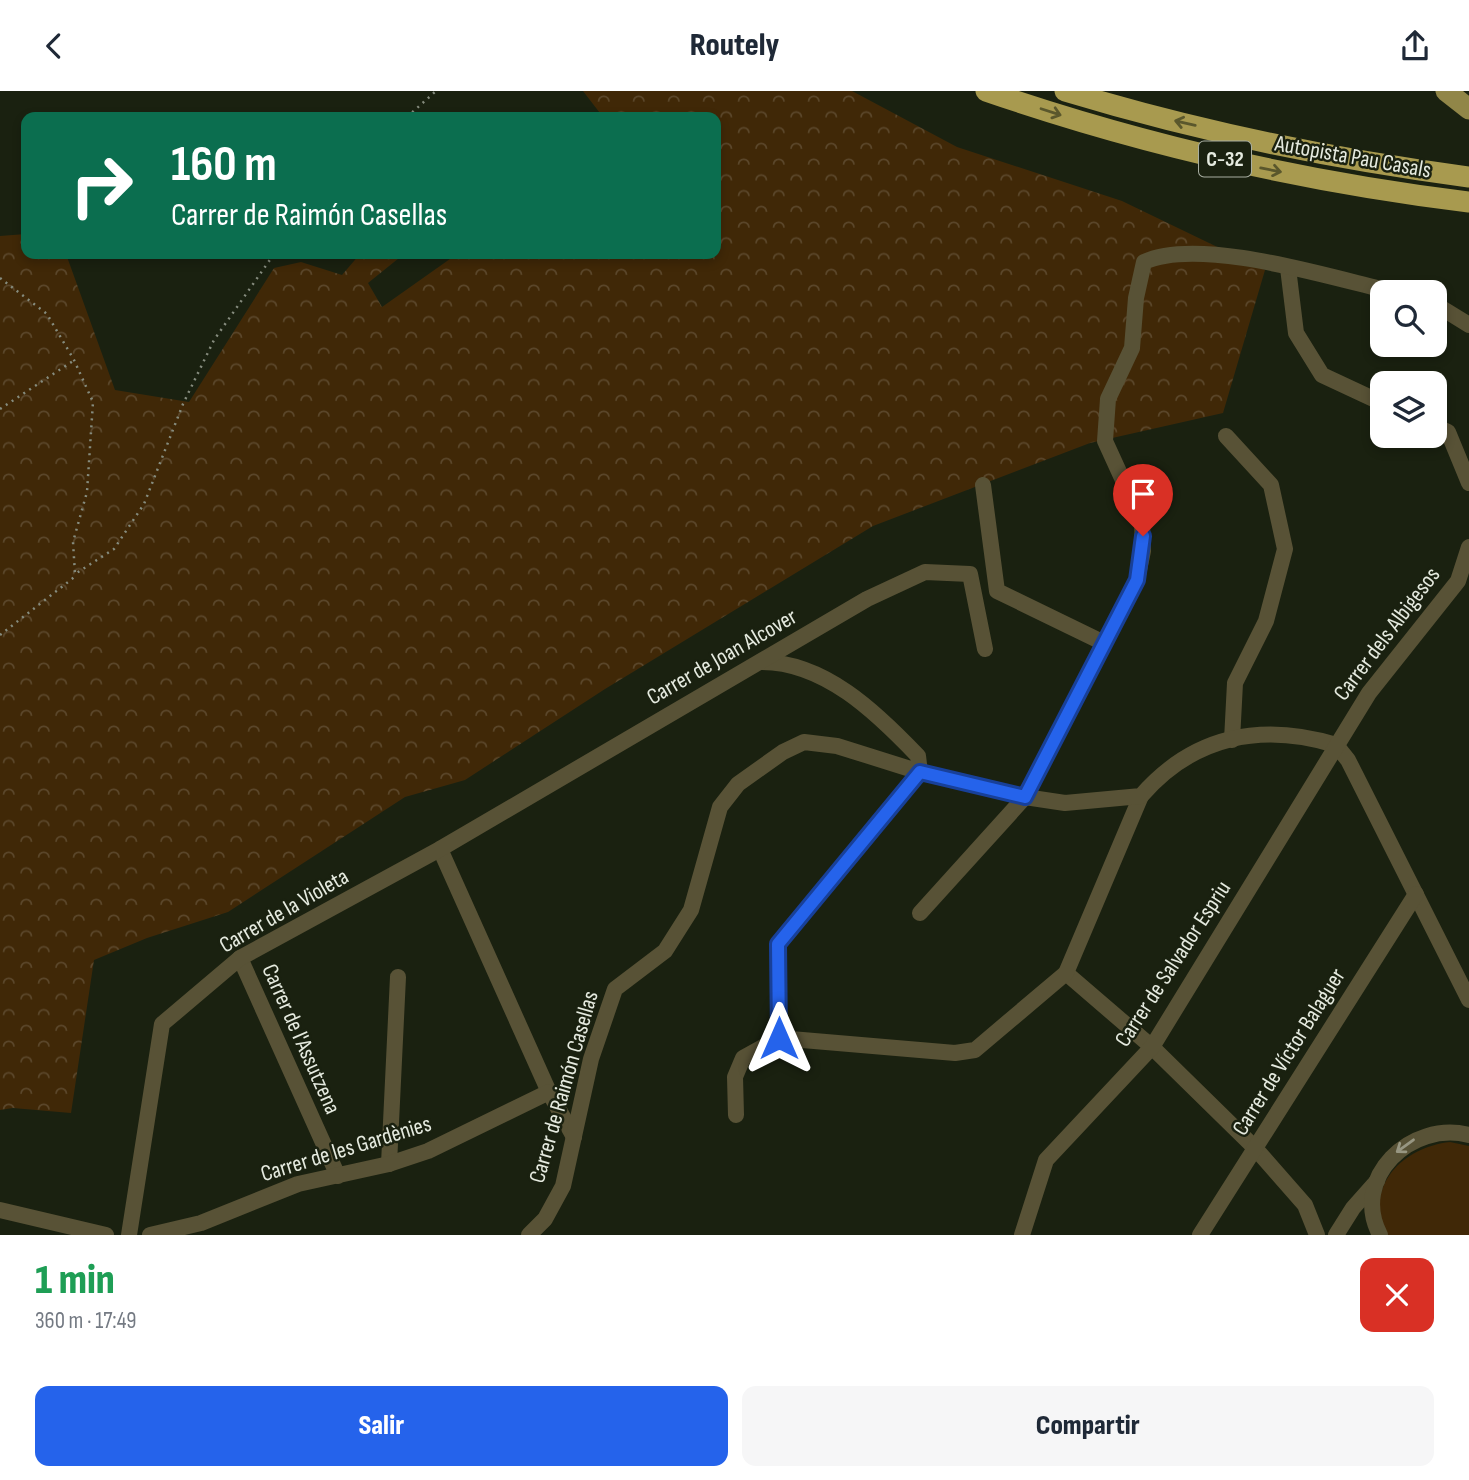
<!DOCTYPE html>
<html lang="es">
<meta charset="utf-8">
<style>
body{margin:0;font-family:"Sofia Sans Condensed",sans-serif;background:#f6f6f7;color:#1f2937;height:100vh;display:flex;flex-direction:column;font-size:26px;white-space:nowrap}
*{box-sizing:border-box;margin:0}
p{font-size:23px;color:#747a83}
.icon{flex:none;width:38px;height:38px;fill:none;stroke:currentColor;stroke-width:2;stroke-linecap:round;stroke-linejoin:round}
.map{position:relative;height:1144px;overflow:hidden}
.details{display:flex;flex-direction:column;background:#fff;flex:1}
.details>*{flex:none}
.guide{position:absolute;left:21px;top:21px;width:700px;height:147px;border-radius:14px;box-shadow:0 4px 10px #0003;background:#0b6e4f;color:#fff;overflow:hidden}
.fabs{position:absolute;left:1370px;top:189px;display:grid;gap:14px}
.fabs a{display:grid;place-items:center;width:77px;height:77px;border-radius:14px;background:#fff;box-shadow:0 4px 10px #0003;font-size:35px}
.pin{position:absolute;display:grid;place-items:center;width:60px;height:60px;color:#fff;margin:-72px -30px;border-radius:50% 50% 50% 0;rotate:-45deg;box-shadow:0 0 7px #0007}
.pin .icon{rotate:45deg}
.me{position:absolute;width:77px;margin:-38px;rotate:0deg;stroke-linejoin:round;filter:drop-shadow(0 0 5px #0008)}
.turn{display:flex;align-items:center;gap:24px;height:147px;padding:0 35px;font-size:32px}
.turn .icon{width:91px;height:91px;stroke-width:2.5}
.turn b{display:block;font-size:49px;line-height:60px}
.round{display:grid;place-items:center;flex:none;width:74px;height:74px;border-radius:14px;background:#f6f6f7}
.head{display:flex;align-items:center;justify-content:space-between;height:119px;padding:0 35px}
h1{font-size:42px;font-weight:800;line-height:52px;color:#1e9e55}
.action{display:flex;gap:14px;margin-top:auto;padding:14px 35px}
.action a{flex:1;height:80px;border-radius:14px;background:#2563eb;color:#fff;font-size:28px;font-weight:800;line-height:80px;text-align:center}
.action a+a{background:#f6f6f7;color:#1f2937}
header{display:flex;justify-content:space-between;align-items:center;height:91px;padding:0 35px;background:#fff;font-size:32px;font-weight:800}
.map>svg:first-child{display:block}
.green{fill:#402807}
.forest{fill:url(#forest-crowns)}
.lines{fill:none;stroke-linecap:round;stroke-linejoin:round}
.path{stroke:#868c7e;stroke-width:2.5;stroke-dasharray:2 5;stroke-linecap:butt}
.street{stroke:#585236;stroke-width:16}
.primary{stroke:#918648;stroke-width:21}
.highway{stroke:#a89a4f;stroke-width:21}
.oneway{stroke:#5a572c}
.oneway2{stroke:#979682}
.route-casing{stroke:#184099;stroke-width:18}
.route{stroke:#2563eb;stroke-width:12}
.labels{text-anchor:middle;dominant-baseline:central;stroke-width:5;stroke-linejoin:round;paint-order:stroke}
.shield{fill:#1a2110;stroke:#a8aea1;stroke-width:2}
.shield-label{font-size:21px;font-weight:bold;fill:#e5eadf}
.street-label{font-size:23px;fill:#e5eadf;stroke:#1a2110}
</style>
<header><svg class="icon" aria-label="back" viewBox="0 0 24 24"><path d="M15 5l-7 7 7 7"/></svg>Routely<svg class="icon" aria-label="share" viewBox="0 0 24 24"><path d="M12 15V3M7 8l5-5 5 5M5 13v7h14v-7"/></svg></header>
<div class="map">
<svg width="1469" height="1144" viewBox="0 0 1469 1144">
<defs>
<pattern id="forest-crowns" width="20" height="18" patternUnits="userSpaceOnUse" patternTransform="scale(1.75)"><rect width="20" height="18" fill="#402807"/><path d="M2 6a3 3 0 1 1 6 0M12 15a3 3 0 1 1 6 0" fill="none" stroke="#5b472b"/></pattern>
</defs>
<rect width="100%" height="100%" fill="#1a2110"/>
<path class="green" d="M 1450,1051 L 1469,1055 L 1469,1144 L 1386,1144 C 1363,1095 1403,1056 1450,1051 Z"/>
<polygon class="forest" points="583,0 852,0 957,56 1122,110 1265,179 1223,322 1090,352 873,435 605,598 465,689 405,706 228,821 147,847 94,869 71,1022 13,1017 0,1019 0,145 26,143 26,163 66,163 115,299 189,311 274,177 301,171 342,184 360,163 404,163 368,192 382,216 457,163 716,163 716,26 603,26"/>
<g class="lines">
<g class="path">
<polyline points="407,26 436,0"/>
<polyline points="0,187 47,223 74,269 93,311 87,401 73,451 75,483 114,458 144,413 183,313 214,249 274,163"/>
<polyline points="0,318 73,270"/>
<polyline points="0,544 77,484"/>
</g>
<g class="street">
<polyline points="1288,177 1296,242 1322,284 1382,312"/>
<polyline points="1435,213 1469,234"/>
<polyline points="1435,335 1448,341 1469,392"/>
<polyline points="1226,345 1271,394 1285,458 1266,530 1235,592 1232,649"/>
<polyline points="983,394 997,500 1104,552"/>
<path d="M 760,571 C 824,570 877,622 918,665 L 920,681 L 778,853 L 779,947"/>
<polyline points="1336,654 1348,669 1469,909"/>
<polyline points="440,758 549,1001 574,1046"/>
<path d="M 920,822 L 1025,706 L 1137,489 L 1143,460 L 1142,431 L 1105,350 L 1108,308 L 1132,257 L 1136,207 L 1144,171 C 1200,145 1332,187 1393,201"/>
<polyline points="240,867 338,1085"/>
<polyline points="1066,882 1152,956 1255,1057 1305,1114 1317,1144"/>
<polyline points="736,1024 735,986 743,967 779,947 955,962 975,959 1066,882 1141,705"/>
<polyline points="389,1073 398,886"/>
<polyline points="0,1119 106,1144"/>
<polyline points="129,1144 162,933 240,867 440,758 867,508 925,481 970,483 985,558"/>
<polyline points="150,1144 201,1132 298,1093 389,1073 428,1060 549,1001"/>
<path d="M 529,1144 L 545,1128 L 563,1095 L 591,968 L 615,898 L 665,860 L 691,819 L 720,716 L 738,693 L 783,661 L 804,651 L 837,655 L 920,681 L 1025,706 L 1065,712 L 1141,705 C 1193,645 1261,631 1336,654"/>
<polyline points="1022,1144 1046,1069 1152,956 1369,602 1458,490 1469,456"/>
<polyline points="1200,1144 1416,803"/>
<polyline points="1336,1144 1353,1117 1377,1090"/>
<path d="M 1380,1144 C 1350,1087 1411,1029 1469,1044"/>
</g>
<polyline class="primary" points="1446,0 1469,18"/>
<g class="highway">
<path d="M 986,0 C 1143,54 1305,91 1469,111"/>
<path d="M 1065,0 C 1197,40 1332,68 1469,86"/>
</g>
</g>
<defs><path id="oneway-shaft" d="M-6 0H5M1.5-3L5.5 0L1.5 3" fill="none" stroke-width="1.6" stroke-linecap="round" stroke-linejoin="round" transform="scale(1.75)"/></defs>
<g class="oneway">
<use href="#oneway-shaft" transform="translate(1051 21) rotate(18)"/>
<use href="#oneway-shaft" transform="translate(1185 32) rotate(-167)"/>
<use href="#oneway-shaft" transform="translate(1271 79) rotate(11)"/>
</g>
<use class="oneway2" href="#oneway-shaft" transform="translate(1405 1055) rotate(144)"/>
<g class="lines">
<defs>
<polyline id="route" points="779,947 778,853 920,681 1025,706 1137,489 1143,445"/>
</defs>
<use href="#route" class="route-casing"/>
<use href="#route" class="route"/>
</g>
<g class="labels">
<rect class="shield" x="1199" y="50.5" width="52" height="35" rx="5"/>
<g class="shield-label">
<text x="1225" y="68">C-32</text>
</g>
<g class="street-label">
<text transform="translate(1353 66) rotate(10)">Autopista Pau Casals</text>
<text transform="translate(1387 543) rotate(-53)">Carrer dels Albigesos</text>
<text transform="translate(722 566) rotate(-30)">Carrer de Joan Alcover</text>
<text transform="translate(284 820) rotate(-30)">Carrer de la Violeta</text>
<text transform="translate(1173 873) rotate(-57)">Carrer de Salvador Espriu</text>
<text transform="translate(301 948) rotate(66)">Carrer de l'Assutzena</text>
<text transform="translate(1289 961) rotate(-58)">Carrer de Víctor Balaguer</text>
<text transform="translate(564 996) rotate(-74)">Carrer de Raimón Casellas</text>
<text transform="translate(346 1058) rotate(-17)">Carrer de les Gardènies</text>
</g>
</g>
</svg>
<div class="fabs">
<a><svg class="icon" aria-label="search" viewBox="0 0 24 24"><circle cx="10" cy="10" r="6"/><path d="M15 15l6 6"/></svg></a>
<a><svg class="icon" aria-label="layers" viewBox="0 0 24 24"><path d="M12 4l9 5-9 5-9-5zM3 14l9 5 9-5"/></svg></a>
</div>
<div class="pin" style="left:1143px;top:445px;background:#d93025"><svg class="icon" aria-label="arrive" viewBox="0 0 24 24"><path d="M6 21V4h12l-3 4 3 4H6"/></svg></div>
<svg class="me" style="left:779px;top:947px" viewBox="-20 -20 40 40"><path d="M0-17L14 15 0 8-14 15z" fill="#2563eb" stroke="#fff" stroke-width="4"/></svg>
<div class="guide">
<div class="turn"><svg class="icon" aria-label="right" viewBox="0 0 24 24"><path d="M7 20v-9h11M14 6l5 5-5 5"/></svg><div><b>160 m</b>Carrer de Raimón Casellas</div></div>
</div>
</div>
<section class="details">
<div class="head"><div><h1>1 min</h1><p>360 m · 17:49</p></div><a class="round" style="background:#d93025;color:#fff"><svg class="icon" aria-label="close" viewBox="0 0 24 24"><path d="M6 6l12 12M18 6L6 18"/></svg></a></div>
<div class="action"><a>Salir</a><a>Compartir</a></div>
</section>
